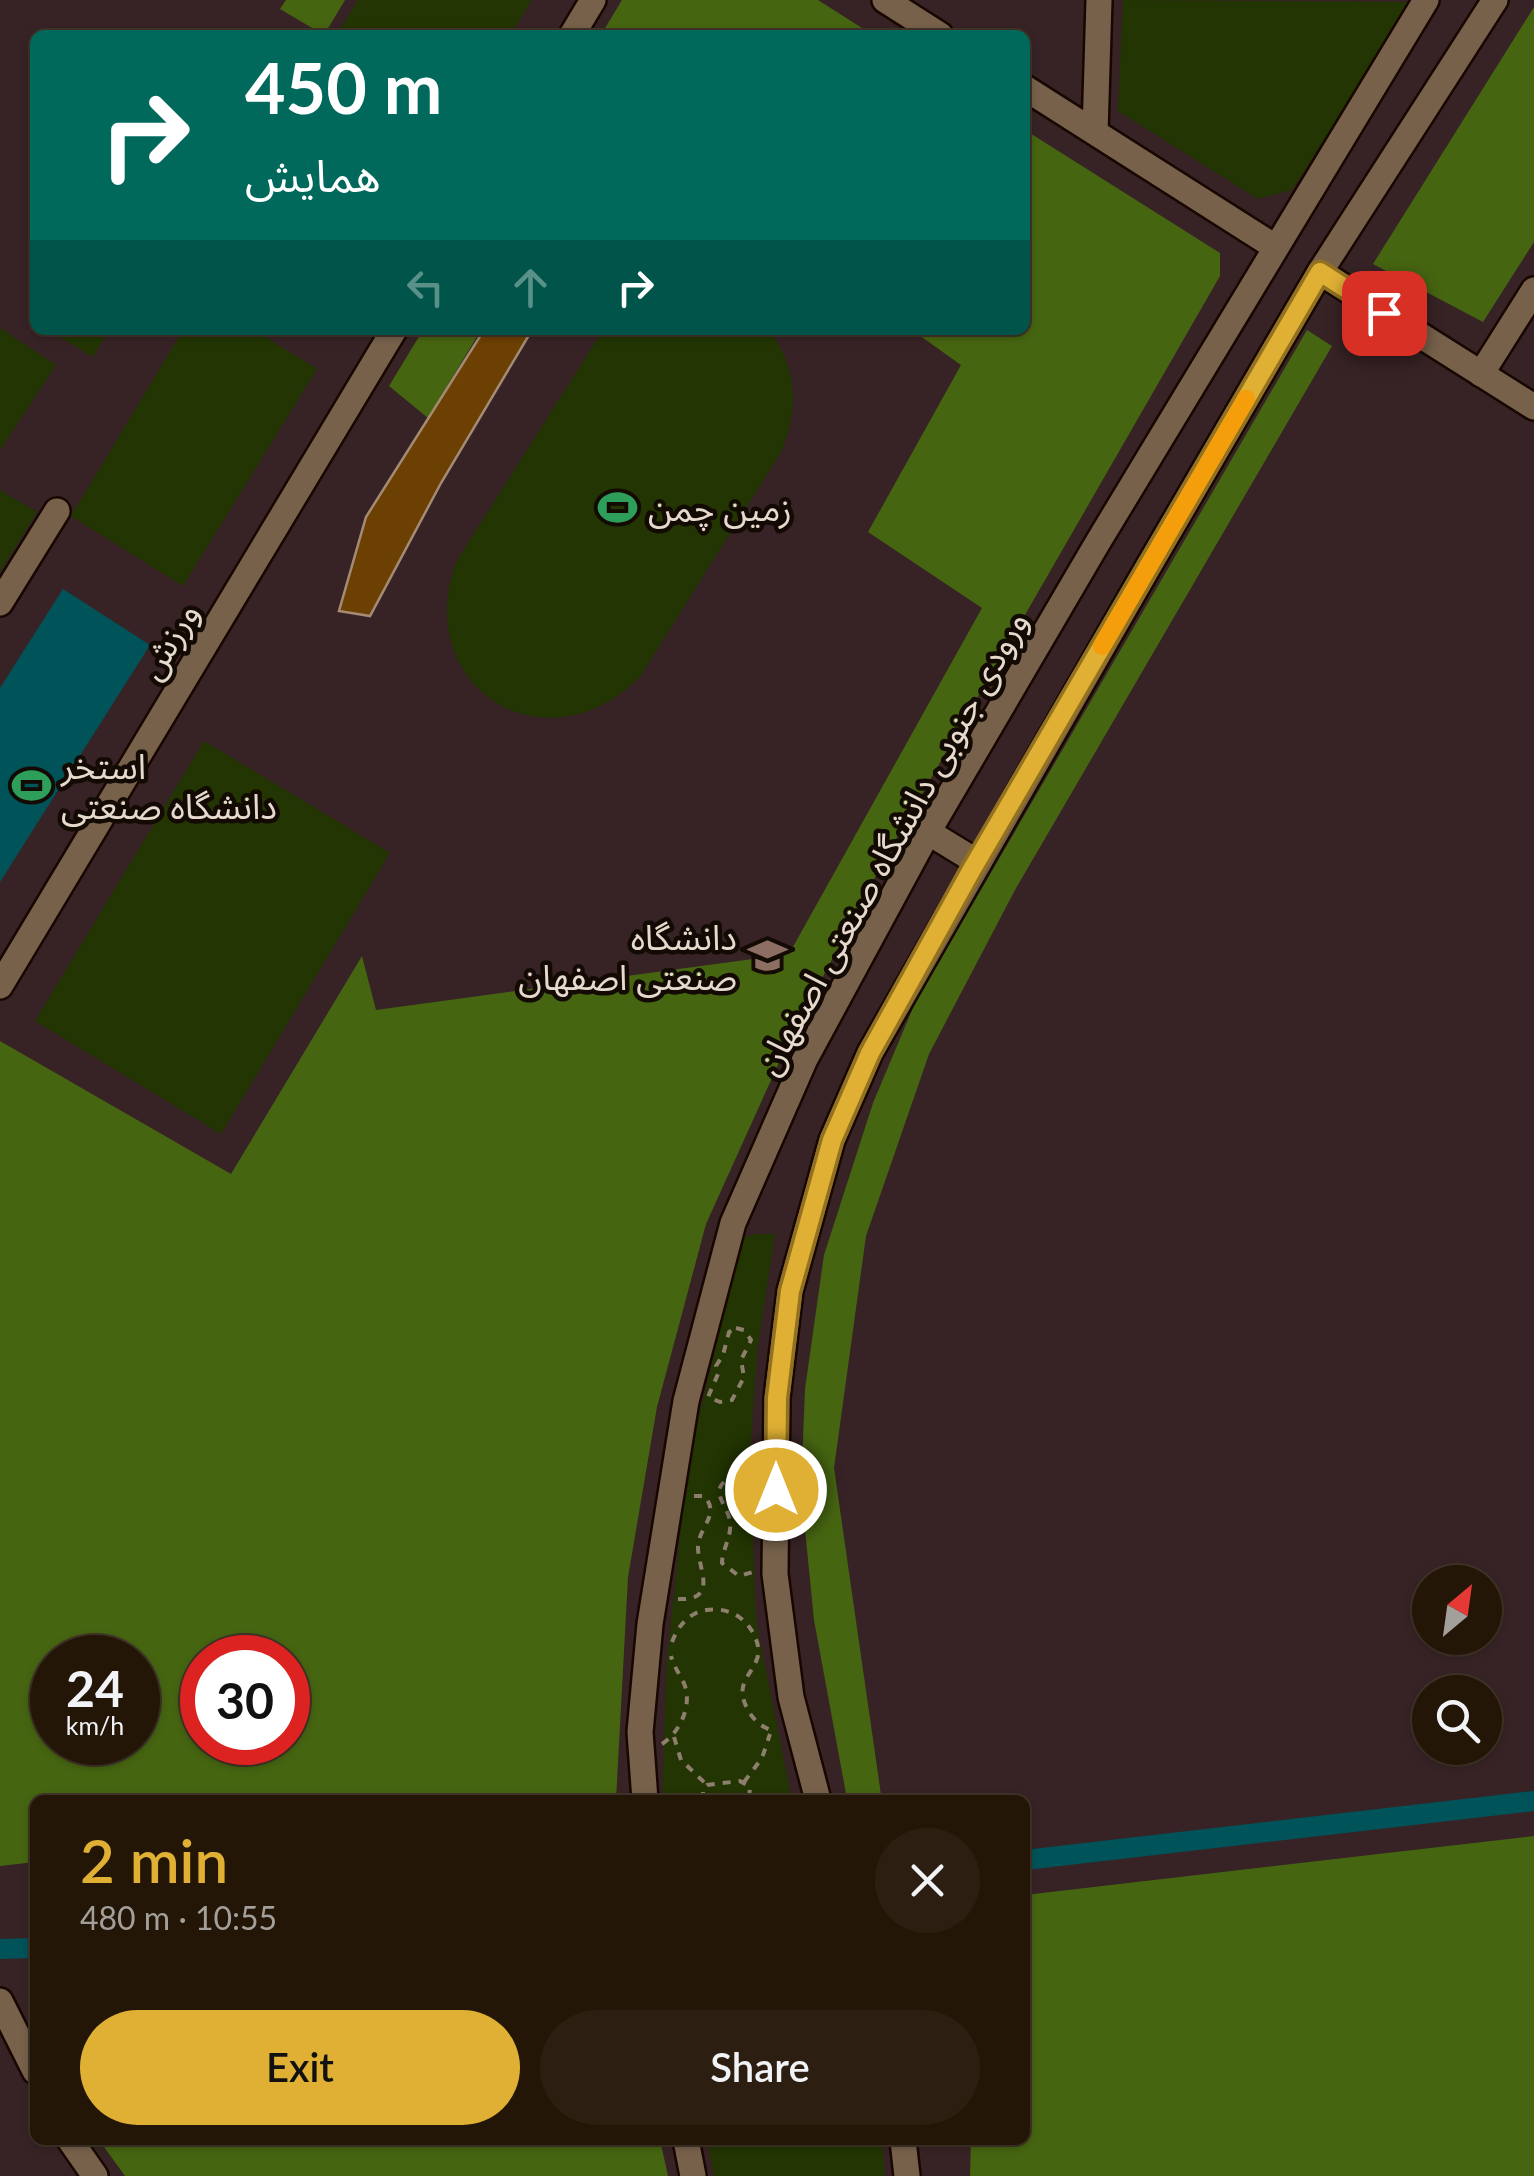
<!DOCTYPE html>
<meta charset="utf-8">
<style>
body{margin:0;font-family:Lato,"Noto Sans Arabic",sans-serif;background:#2c1f11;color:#f1f3f6;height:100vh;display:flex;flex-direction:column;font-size:38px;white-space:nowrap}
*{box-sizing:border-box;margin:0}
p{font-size:32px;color:#a39f9b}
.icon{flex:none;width:55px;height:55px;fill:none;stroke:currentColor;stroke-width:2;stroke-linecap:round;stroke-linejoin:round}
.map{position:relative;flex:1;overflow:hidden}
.side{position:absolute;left:30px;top:1795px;width:1000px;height:350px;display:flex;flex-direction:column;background:#241607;border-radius:15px;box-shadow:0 2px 8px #0004,0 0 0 2px #413528}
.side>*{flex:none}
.top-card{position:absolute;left:30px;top:30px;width:1000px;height:305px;border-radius:15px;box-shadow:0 2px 8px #0004,0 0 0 2px #413528;background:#00695c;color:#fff;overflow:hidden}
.needle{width:65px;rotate:29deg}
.controls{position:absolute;left:1412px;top:1565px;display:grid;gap:20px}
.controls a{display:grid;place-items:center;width:90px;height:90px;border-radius:50%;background:#241607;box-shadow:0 2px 8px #0004,0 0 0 2px #413528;font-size:50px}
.speed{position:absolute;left:30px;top:1635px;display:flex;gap:20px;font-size:50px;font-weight:700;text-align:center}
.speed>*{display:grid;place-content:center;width:130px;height:130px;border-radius:50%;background:#241607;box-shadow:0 2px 8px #0004,0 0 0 2px #413528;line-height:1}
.speed small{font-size:25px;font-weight:400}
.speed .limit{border:15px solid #d22;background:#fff;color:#111}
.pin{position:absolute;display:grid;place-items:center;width:85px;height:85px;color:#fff;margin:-42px;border-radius:20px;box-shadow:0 5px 15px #0006}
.me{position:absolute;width:110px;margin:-55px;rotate:0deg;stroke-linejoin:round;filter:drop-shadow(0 0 8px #0008)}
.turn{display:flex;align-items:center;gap:35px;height:210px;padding:0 50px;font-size:45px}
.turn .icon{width:130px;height:130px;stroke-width:2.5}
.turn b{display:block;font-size:70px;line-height:85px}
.lanes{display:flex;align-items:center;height:95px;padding:0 50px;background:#0003;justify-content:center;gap:50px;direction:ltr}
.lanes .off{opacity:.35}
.round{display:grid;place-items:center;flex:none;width:105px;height:105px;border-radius:52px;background:#2c1f11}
.headline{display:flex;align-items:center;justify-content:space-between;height:170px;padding:0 50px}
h1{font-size:60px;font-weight:600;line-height:75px;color:#e0b034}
.cta{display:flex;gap:20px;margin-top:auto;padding:20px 50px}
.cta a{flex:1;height:115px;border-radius:60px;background:#e0b034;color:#111;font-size:40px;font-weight:600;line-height:115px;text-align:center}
.cta a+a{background:#2c1f11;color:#f1f3f6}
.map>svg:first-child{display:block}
.education{fill:#372325;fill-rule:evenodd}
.green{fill:#223502}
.forest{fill:#466511;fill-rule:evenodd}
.water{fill:#005358}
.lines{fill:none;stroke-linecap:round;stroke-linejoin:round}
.canal{stroke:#005358;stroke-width:20}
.building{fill:#6c3f02;stroke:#a38b74;stroke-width:2.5}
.minor-casing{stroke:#180700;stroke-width:30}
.path{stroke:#8e7e6e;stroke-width:4;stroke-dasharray:8 8;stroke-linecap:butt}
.minor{stroke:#77614b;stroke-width:25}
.route-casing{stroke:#927222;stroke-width:25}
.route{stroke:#e0b034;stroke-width:18}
.slow{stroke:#f59e0b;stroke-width:18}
.labels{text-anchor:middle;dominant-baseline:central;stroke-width:9;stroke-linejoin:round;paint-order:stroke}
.poi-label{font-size:35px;fill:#e6d9cd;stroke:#120a03;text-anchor:start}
.street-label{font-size:35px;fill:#e6d9cd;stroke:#120a03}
</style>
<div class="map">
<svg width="1534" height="2176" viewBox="0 0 1534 2176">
<rect width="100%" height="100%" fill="#301d09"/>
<path class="education" d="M 0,0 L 1534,0 L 1534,2176 L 0,2176 ZM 35,35 L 1025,35 L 1025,330 L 35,330 ZM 1430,1582 L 1485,1582 L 1485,1638 L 1430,1638 ZM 52,1658 L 138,1658 L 138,1742 L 52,1742 ZM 202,1658 L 288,1658 L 288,1742 L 202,1742 ZM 1430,1692 L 1485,1692 L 1485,1748 L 1430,1748 ZM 35,1800 L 1025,1800 L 1025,2140 L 35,2140 Z"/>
<g class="green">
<polygon points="358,0 532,0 510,35 337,35"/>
<polygon points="1123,0 1412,2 1292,190 1258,199 1118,111"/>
<polygon points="0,328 56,365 0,450"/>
<polygon points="48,330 109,330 93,357"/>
<polygon points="183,330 254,330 317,369 183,586 71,516"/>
<path d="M 603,330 L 769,330 C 798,369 799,408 781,452 L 640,677 C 545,772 411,688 456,562 Z"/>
<polygon points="0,490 37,512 0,572"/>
<polygon points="204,741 390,853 221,1134 35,1021"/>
<polygon points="756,1234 775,1234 757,1352 750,1458 756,1621 792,1800 662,1800 667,1659 688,1463 742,1238"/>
<polygon points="707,2140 882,2140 885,2176 714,2176"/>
</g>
<g class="forest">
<polygon points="286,0 345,0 324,35 280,9"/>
<polygon points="622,0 818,0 873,35 601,35"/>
<polygon points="1534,7 1534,242 1483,322 1373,264"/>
<path d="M 1025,130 L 1220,253 L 1220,276 L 888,853 L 786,1047 L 706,1224 L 657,1407 L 628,1577 L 616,1800 L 35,1800 L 35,1862 L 0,1866 L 0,1041 L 231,1174 L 362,956 L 376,1010 L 789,954 L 982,608 L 868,532 L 961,365 L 912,330 L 1025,330 ZM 52,1658 L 138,1658 L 138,1742 L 52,1742 ZM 202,1658 L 288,1658 L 288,1742 L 202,1742 Z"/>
<polygon points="423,330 481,330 428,418 389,386"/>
<polygon points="1307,330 1332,346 1015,890 929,1054 866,1236 834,1468 881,1795 847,1799 814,1620 801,1489 805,1389 824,1255 873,1103 915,1003"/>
<polygon points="1534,1836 1534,2176 970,2176 971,2140 1025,2140 1025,1895"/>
<polygon points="99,2140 660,2140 668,2176 125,2176"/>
</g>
<polygon class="water" points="63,589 150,645 0,882 0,688"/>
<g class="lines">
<g class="canal">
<polyline points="1025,1860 1534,1801"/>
<polyline points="0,1949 35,1948"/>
</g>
</g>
<polygon class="building" points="484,330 532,330 441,483 370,616 339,611 366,517"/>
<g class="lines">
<defs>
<g id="minor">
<polyline points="885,0 940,35"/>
<polyline points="572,35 593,0"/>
<polyline points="1025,88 1275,247"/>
<polyline points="1095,132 1099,0"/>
<polyline points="1320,272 1534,407"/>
<polyline points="1481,374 1534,290"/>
<polyline points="0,603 57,511"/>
<polyline points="928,832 977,862"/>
<polyline points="0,986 394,330"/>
<polyline points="645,1800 640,1732 650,1624 686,1401 733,1223 805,1059 928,832 1098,542 1426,0"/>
<polyline points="818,1800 791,1697 775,1574 777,1398 790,1291 832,1140 870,1053 1147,569 1320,272 1495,0"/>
<polyline points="0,2001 35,2071"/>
<polyline points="70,2140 95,2176"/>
<polyline points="686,2140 693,2176"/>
<polyline points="903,2140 907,2176"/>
</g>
</defs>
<use href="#minor" class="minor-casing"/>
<g class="path">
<polygon points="736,1328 744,1330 751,1340 741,1360 744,1377 732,1400 720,1402 708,1397 718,1374 716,1366 723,1355 729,1332"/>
<path d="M 753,1481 L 736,1475 C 704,1489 727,1501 730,1522 C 732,1536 722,1550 722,1563 L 739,1576 L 753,1572"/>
<path d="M 678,1599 C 720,1601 697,1567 698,1546 C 699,1527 721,1514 704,1496 L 692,1496"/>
<path d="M 672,1642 C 677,1629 684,1619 696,1613 C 708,1608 722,1608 734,1614 C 748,1620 763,1643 757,1659 C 751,1675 738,1682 744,1701 C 749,1716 760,1728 775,1731"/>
<polyline points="674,1737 681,1760 707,1785"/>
<path d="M 662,1744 C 679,1733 692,1707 685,1686 C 681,1675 674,1668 671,1656"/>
<polyline points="744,1782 762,1758 770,1734"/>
<polyline points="703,1800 703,1791 707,1785 740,1781 750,1787 749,1800"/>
</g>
<use href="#minor" class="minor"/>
</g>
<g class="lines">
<defs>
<polyline id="route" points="776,1490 777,1398 790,1291 832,1140 870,1053 971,871 1320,272 1384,313"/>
</defs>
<use href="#route" class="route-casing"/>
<use href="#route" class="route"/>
<polyline class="slow" points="1102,646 1246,399"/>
</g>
<defs>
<symbol id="stadium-bare" viewBox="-9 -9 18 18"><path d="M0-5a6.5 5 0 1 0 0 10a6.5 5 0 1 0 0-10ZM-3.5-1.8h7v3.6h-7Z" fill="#2e9e5b" stroke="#120a03" stroke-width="2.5" paint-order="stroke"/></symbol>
<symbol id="university-bare" viewBox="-9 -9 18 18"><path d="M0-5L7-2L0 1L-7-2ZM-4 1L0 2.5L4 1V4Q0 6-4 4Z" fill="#8d6e63" stroke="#120a03" stroke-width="2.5" paint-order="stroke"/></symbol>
</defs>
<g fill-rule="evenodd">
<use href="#stadium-bare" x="590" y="480" width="55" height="55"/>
<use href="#stadium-bare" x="4" y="758" width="55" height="55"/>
<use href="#university-bare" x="740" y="928" width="55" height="55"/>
</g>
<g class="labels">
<g class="poi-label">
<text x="648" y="507">زمین چمن</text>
<text x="61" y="765">استخر<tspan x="61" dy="40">دانشگاه صنعتی</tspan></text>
<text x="737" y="936" text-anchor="end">دانشگاه<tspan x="737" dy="40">صنعتی اصفهان</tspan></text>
</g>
<g class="street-label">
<text transform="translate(167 640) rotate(-59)">ورزش</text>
<text transform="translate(890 842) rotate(-61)">ورودی جنوبی دانشگاه صنعتی اصفهان</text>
</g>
</g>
</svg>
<div class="controls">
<a><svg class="needle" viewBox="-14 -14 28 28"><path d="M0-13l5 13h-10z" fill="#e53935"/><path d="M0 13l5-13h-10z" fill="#a39f9b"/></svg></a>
<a><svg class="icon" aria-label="search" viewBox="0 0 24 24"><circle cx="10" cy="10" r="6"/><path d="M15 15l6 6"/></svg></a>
</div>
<div class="speed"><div>24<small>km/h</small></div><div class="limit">30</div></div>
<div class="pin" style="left:1384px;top:313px;background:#d93025"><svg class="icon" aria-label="arrive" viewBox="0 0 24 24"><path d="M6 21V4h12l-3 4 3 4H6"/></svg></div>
<svg class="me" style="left:776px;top:1490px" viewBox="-20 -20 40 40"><circle r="17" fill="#e0b034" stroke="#fff" stroke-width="3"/><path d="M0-11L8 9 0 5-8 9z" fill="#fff"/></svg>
<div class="top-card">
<div class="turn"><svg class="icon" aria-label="right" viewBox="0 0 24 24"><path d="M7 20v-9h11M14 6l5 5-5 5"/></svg><div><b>450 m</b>همایش</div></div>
<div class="lanes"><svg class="icon off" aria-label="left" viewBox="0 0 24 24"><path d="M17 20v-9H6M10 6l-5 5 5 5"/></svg><svg class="icon off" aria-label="ahead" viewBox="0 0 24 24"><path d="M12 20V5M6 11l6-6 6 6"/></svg><svg class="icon" aria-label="right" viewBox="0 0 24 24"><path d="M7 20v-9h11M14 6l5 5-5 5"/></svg></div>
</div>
<section class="side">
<div class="headline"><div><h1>2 min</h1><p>480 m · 10:55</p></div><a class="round"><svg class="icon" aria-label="close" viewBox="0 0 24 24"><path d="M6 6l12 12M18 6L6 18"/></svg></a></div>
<div class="cta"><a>Exit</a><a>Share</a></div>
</section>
</div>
